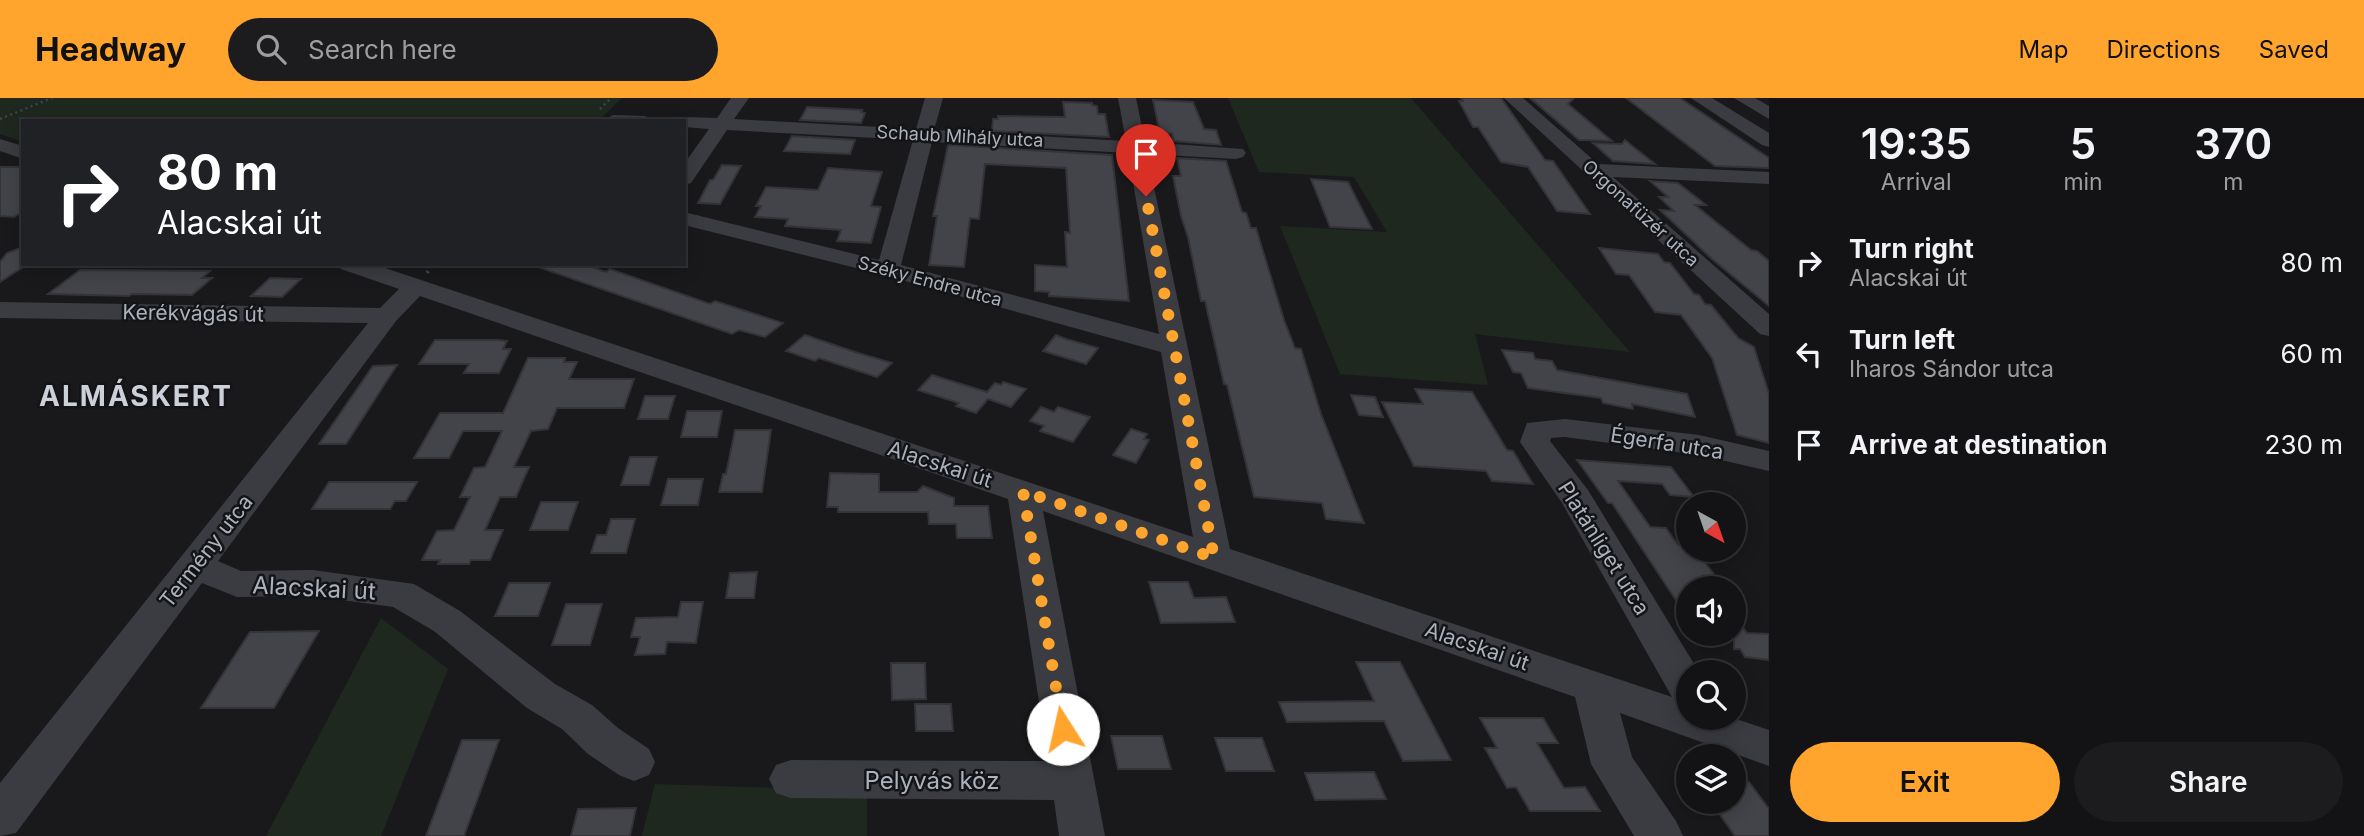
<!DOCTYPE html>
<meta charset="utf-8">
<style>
body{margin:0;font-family:Inter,sans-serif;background:#1c1c1e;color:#f1f3f6;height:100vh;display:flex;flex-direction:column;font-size:26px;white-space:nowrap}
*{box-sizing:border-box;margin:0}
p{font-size:23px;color:#9d9ea0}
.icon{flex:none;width:38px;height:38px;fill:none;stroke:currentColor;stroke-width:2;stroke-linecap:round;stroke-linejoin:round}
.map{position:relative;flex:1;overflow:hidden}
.side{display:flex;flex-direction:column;background:#131315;width:595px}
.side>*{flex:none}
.guide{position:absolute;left:21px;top:21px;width:665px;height:147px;border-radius:0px;box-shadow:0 4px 18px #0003,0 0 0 2px #323234;background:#202124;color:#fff;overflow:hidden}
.needle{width:46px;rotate:140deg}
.fabs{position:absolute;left:1676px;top:394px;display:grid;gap:14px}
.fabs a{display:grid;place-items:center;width:70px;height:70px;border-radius:50%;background:#131315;box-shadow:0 4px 18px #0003,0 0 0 2px #323234;font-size:35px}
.pin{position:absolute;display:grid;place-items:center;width:60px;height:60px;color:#fff;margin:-72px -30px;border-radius:50% 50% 50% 0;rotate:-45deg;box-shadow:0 0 7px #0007}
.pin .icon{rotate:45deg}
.me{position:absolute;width:77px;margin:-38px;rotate:350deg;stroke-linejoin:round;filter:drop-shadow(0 0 5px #0008)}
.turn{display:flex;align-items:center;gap:24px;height:147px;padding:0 21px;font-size:32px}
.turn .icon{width:91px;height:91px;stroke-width:2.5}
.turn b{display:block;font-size:49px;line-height:60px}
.eta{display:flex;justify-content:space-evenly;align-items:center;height:119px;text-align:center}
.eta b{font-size:42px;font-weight:600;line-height:49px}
.button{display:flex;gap:14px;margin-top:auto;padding:14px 21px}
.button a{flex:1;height:80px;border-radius:42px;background:#ffa52e;color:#111;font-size:28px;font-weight:600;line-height:80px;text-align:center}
.button a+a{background:#1c1c1e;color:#f1f3f6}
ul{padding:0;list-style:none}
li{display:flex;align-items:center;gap:21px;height:91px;padding:0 21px}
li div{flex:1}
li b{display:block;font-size:26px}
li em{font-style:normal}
header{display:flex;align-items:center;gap:42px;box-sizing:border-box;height:98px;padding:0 35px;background:#ffa52e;color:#111}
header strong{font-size:33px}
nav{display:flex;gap:38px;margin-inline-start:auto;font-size:24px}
.search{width:490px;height:63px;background:#1c1c1e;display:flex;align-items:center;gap:18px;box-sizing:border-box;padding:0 24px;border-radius:38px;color:#9d9ea0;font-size:26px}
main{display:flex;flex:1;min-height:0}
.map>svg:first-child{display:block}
.green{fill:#1e281f}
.building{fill:#434449;stroke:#333338;stroke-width:2}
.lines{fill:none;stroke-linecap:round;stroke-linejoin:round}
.path-far1{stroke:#404348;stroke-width:2.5;stroke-dasharray:2 3.5;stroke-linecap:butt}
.path{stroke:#404348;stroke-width:3.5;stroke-dasharray:2.5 4.5;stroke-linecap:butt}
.minor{fill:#3a3c41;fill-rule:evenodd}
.route{stroke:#ffa52e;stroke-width:12;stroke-dasharray:0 21.6}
.labels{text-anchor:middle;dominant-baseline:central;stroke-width:5;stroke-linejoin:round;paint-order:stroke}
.far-street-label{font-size:18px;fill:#aab2bd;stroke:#141417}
.street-label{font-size:21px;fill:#aab2bd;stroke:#141417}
.near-street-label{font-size:24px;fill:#aab2bd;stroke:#141417}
.district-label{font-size:28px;font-weight:bold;letter-spacing:2px;fill:#ccd0d8;stroke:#141417}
</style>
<header>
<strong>Headway</strong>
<div class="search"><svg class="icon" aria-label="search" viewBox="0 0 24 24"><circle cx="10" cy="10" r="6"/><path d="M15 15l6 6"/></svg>Search here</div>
<nav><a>Map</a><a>Directions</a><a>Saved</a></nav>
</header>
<main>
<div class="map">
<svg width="1769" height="738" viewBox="0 0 1769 738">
<rect width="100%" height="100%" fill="#19191c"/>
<g class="green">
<polygon points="0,0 622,0 598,23 23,23 23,44 0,36"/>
<polygon points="1228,0 1411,0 1630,254 1475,236 1488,287 1340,276 1280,128 1387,134 1354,79 1259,74"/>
<polygon points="381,520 448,571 381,738 266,738"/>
<polygon points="655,686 867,693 867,738 642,738"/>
</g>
<g class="building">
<polygon points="1461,0 1501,0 1545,62 1553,63 1590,116 1557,113 1528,69 1501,64 1478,29 1473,29 1459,3 1463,3"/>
<polygon points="1530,0 1574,0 1568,6 1612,43 1579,42"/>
<polygon points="1626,0 1680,0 1769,60 1769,70 1715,68"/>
<polygon points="1153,2 1193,4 1204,31 1216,32 1221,47 1173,43 1172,36 1160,35"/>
<polygon points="1063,4 1092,5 1092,7 1097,8 1098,16 1105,16 1109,39 992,33 993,21 998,21 998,18 1065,19"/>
<polygon points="807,9 862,12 861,14 865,15 861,25 800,22"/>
<polygon points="792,38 855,42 850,56 784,53"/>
<polygon points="1625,42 1631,47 1655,66 1613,63 1593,45 1622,46"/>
<polygon points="948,47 1112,57 1129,203 1049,198 1049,194 1035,193 1035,167 1067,169 1065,134 1070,135 1066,70 985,66 979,121 970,120 964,169 929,167 937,118 933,118"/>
<polygon points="1177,60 1226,63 1242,114 1246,115 1251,130 1256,130 1284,222 1295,250 1301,251 1321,316 1364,425 1326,421 1322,405 1254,399 1227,287 1224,286 1205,203 1201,203 1188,139 1181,118 1173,78 1181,78"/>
<polygon points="722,67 741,68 720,106 698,105 710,82 713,82"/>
<polygon points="0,69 23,69 23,113 14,119 0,118"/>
<polygon points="828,70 882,74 871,108 881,109 871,145 837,143 841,132 785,128 788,121 755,119 761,108 756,108 766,89 818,92"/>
<polygon points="1311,81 1348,84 1372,131 1330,129"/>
<polygon points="1650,83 1678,85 1706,107 1695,107 1751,152 1757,153 1769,163 1769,208 1712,161 1660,112 1674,113 1659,99 1668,99"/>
<polygon points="23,149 23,169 0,184 0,164 7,155"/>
<polygon points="1599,150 1658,156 1664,164 1670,165 1694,196 1699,197 1705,206 1711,207 1738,240 1754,249 1769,296 1769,345 1737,337 1712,260 1681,217 1655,214 1629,177 1616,176"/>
<polygon points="539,166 583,166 606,174 610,171 710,206 715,203 783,225 765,239 739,232 732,236 538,169"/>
<polygon points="80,172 210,173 202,180 212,180 192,197 132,196 129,198 48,196"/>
<polygon points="270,180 301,181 282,199 251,198"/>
<polygon points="805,237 858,255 892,265 877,279 819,260 815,263 786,253"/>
<polygon points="1056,237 1066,241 1098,250 1086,266 1043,253"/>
<polygon points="435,242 498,242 507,243 503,251 511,251 499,275 464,275 469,266 419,266"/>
<polygon points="1502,252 1533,255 1535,261 1552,263 1557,272 1687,296 1695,319 1632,306 1633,311 1603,305 1601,300 1528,290 1521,275 1513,274"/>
<polygon points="528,260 565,260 564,264 577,264 569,281 634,281 624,310 557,310 548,331 531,333 514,369 529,369 516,399 500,399 485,432 503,432 490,462 471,462 469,466 438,466 440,462 422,462 437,433 454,432 470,399 460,399 474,370 485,369 502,333 463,333 449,360 414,360 440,315 503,315"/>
<polygon points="397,267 346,346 319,346 373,268"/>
<polygon points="932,277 987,294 995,285 1001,287 1003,284 1026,291 1011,309 988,301 976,315 956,308 959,305 918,292"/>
<polygon points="1415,291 1472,294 1507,352 1513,353 1533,386 1492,383 1486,373 1414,368 1382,304 1423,306"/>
<polygon points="1351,297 1375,299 1383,319 1359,317"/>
<polygon points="645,298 675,298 668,321 638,321"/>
<polygon points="1041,309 1054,314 1058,309 1090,319 1073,344 1040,333 1044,328 1030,323"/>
<polygon points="687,313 722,313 717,339 681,339"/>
<polygon points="1131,331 1147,336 1144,341 1149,342 1136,365 1113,357"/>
<polygon points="735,332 771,332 762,394 719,394 723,376 726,376"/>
<polygon points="630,359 657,359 649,387 621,387"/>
<polygon points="1577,362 1671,369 1694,399 1670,397 1662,386 1618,383 1650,429 1666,430 1678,447 1696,452 1721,486 1697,484 1700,488 1689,487 1689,522 1612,405 1608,405"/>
<polygon points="830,375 879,376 879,394 917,394 923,388 954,400 954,408 988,408 992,440 957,440 956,426 929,426 928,414 838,414 838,409 827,409"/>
<polygon points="668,381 703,381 698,407 661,407"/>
<polygon points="329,384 417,384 406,403 395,403 390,411 312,411"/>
<polygon points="541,404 578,404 568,432 530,432"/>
<polygon points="611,421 635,421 626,455 591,455 597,437 606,437"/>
<polygon points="757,474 754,500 726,500 730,475"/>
<polygon points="1149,484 1188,484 1194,500 1226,499 1235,524 1161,525"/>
<polygon points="509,485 550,485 538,518 495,518"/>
<polygon points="681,504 703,504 696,545 667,544 665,556 635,557 640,539 631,539 636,520 678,519"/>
<polygon points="566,506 602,506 590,547 552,547"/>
<polygon points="1734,516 1747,535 1769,536 1769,562 1745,559 1740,551 1734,551"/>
<polygon points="319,533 274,610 201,610 250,534"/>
<polygon points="1356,564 1400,564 1451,662 1403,663 1384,623 1287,624 1279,604 1374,603"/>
<polygon points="891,565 925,565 926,601 892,602"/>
<polygon points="915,606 951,606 953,633 916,633"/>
<polygon points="1480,620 1543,620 1558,645 1537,645 1564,690 1585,689 1600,713 1530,713 1516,689 1507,690 1485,650 1497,650"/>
<polygon points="1111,638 1162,638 1171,671 1118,671"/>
<polygon points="1215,640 1262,640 1274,673 1226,673"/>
<polygon points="462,642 499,642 464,738 426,738"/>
<polygon points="1374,674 1386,701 1315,702 1305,675"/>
<polygon points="1734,679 1749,684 1769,711 1769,738 1735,738 1711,704 1734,704"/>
<polygon points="636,710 630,738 571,738 578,711"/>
</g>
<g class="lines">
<g class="path-far1">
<polyline points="600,11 611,0"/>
<polyline points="0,21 52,0"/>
</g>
<polyline class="path" points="427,175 433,166"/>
<g class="minor">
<path d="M 731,0 L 749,0 L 734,21 L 916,31 L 925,0 L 943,0 L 934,32 L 1126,43 L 1118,0 L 1136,0 L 1145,44 L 1243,51 L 1246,55 L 1243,59 L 1236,61 L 1147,56 L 1230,451 L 1672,599 L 1562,405 L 1520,344 L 1527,325 L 1565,321 L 1699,337 L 1769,353 L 1769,373 L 1699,357 L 1565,339 L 1551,340 L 1550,343 L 1588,392 L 1699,574 L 1689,574 L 1689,620 L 1733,620 L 1769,632 L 1769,668 L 1620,615 L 1632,659 L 1676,723 L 1683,738 L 1634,738 L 1591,666 L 1575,599 L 1043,413 L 1105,738 L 1059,738 L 1054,702 L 791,700 L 776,695 L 769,681 L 776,667 L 791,662 L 1048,663 L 1008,401 L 420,198 L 396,223 L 218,463 L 241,473 L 313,472 L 414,486 L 460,513 L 555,586 L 592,607 L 618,630 L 649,651 L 655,664 L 649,677 L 634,683 L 619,677 L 588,656 L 562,631 L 527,610 L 434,533 L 393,509 L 313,498 L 237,499 L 202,485 L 16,735 L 0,738 L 0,685 L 368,225 L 0,220 L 0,204 L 380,210 L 399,191 L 341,171 L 337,166 L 373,166 L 1193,439 L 1161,254 L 880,176 L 684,127 L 684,114 L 879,162 L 913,42 L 727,32 L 691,85 L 684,87 L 684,66 L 709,31 L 684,29 L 684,23 L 676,23 L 684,19 L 717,20 ZM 932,44 L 1128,55 L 1159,236 L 901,167 Z"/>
<polygon points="1504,0 1523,0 1598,66 1769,74 1769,86 1613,79 1769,216 1769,238 1760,236"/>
<polygon points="1691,0 1712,0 1769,35 1769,49 1762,47"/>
<polygon points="1734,0 1755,0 1769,8 1769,21"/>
<polygon points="613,17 645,18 654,23 604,22"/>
<polygon points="0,41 23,48 23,61 0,53"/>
</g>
</g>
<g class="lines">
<polyline class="route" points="1063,631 1023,393 1214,460 1146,98"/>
</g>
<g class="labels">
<g class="far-street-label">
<text transform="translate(960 38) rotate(3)">Schaub Mihály utca</text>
<text transform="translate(1641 115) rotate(42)">Orgonafüzér utca</text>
<text transform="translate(930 183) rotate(15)">Széky Endre utca</text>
</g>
<g class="street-label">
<text transform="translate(193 215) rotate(1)">Kerékvágás út</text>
<text transform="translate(1667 345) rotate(9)">Égerfa utca</text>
<text transform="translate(940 366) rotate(18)">Alacskai út</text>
<text transform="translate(1604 450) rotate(58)">Platánliget utca</text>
<text transform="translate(206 453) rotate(-52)">Termény utca</text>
<text transform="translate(1477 548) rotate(19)">Alacskai út</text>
</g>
<g class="near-street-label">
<text transform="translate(314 490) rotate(3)">Alacskai út</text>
<text x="932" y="682">Pelyvás köz</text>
</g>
<g class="district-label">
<text x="136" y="298">ALMÁSKERT</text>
</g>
</g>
</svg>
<div class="fabs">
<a><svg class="needle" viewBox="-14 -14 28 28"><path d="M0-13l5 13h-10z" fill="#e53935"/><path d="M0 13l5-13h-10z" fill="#9d9ea0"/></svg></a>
<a><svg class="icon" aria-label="sound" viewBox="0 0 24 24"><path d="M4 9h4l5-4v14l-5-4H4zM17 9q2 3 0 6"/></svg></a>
<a><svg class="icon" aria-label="search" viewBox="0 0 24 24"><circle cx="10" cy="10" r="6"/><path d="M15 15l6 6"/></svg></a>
<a><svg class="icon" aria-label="layers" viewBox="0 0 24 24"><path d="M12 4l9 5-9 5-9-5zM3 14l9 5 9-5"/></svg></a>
</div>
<div class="pin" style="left:1146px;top:98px;background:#d93025"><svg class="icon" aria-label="arrive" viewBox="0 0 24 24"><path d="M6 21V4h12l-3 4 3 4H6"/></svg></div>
<svg class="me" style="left:1063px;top:631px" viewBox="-20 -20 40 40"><circle r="19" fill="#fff"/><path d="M0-13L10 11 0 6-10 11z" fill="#ffa52e"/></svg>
<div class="guide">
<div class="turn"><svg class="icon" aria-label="right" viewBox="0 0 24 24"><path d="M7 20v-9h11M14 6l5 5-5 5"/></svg><div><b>80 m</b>Alacskai út</div></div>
</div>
</div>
<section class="side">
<div class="eta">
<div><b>19:35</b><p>Arrival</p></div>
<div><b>5</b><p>min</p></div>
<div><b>370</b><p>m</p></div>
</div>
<ul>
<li><svg class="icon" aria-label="right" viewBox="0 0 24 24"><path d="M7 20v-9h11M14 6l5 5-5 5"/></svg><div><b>Turn right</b><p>Alacskai út</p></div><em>80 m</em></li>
<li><svg class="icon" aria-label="left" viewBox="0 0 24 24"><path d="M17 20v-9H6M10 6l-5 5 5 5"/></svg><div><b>Turn left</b><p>Iharos Sándor utca</p></div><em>60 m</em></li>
<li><svg class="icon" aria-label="arrive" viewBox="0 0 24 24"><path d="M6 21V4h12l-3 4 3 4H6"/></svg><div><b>Arrive at destination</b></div><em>230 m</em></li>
</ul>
<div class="button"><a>Exit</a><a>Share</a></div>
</section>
</main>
